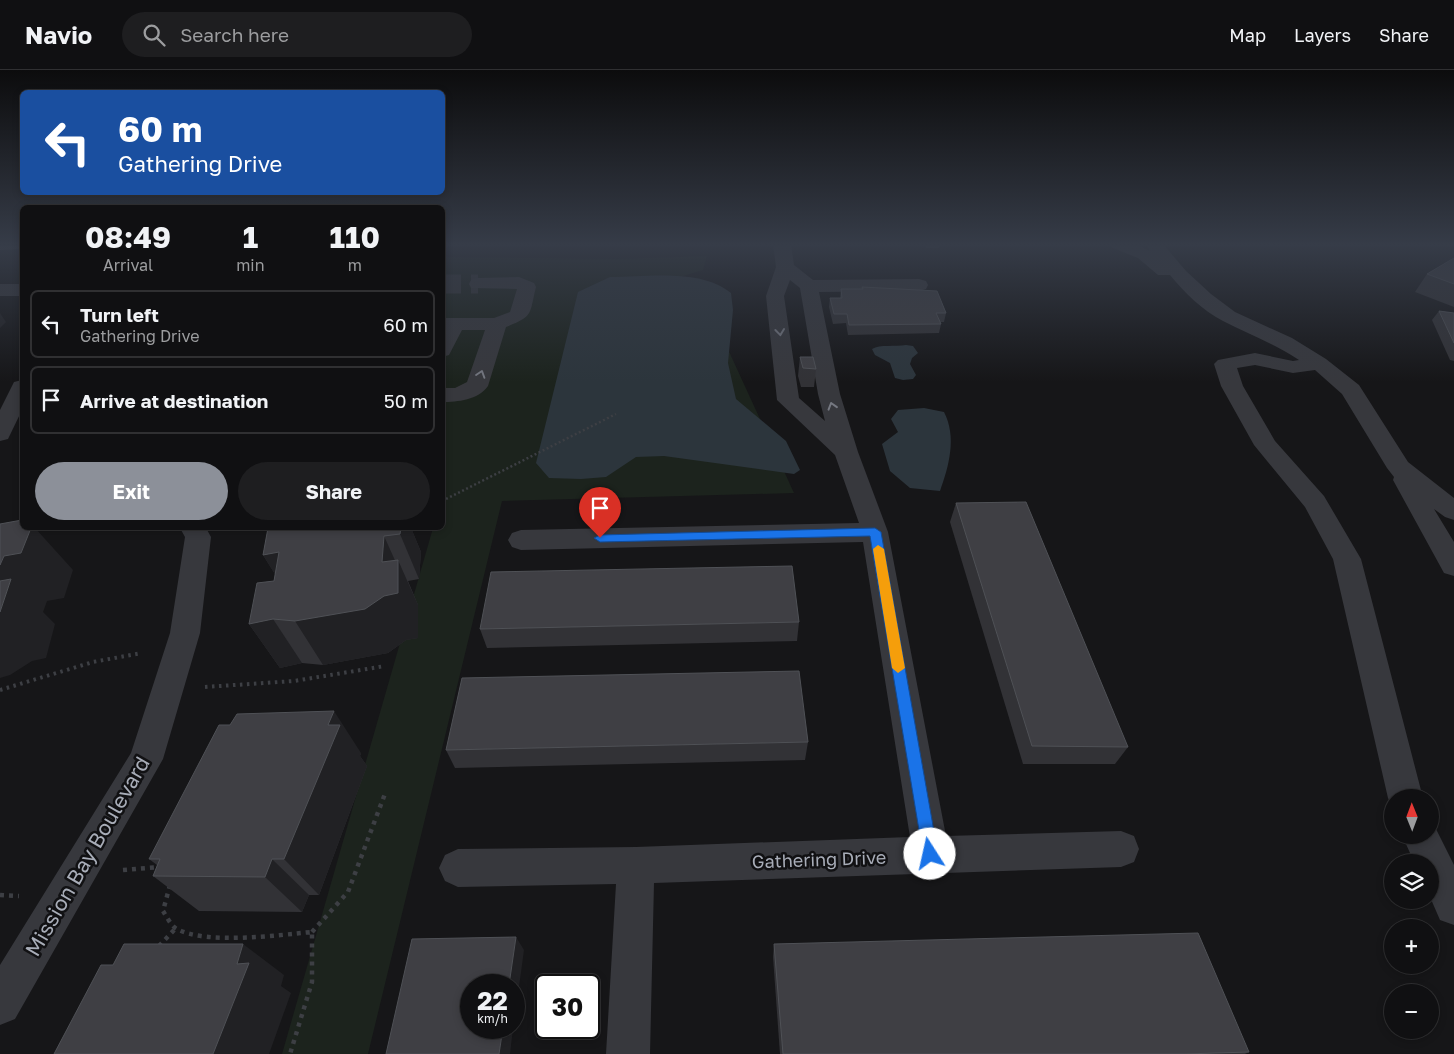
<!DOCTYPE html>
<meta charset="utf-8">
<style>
body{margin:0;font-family:"Golos Text",sans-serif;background:#1e1e20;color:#f1f3f6;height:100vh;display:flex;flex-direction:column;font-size:19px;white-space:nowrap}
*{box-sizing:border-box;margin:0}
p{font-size:16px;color:#9c9d9f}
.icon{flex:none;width:28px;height:28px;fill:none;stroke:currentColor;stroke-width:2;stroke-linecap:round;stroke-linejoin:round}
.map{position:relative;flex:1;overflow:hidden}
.drawer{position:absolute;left:20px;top:135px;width:425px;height:325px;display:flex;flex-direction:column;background:#101012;border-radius:8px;box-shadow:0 2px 8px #0003,0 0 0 1px #303032}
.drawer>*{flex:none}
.banner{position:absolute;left:20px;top:20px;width:425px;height:105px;border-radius:8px;box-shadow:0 2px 8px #0003,0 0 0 1px #303032;background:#1a4fa0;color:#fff;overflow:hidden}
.needle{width:32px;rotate:359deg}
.buttons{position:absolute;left:1384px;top:719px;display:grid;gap:10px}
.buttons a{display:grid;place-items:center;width:55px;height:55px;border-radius:50%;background:#101012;box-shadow:0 2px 8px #0003,0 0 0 1px #303032;font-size:25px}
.speed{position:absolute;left:460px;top:904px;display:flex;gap:10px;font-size:25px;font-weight:700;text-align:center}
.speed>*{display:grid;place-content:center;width:65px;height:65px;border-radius:50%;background:#101012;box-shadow:0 2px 8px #0003,0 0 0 1px #303032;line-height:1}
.speed small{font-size:12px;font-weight:400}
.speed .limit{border:2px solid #111;border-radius:8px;background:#fff;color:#111}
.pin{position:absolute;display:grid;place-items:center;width:42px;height:42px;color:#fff;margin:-51px -21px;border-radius:50% 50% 50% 0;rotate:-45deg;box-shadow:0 0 5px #0007}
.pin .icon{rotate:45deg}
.me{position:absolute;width:55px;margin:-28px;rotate:350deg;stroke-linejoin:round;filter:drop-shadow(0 0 4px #0008)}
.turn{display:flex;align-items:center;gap:18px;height:105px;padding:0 15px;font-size:22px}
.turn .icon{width:65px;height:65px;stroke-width:2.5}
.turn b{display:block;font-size:35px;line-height:42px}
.eta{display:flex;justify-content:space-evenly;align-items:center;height:85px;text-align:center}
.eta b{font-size:30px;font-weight:700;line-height:35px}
.action{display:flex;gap:10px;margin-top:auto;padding:10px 15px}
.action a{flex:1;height:58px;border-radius:30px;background:#8c9099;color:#fff;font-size:20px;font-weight:700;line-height:58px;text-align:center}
.action a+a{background:#1e1e20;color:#f1f3f6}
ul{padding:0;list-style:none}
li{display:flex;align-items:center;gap:15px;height:68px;margin:0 10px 8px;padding:0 5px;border:2px solid #303032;border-radius:8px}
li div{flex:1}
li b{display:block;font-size:19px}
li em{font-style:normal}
header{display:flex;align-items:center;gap:30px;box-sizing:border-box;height:70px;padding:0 25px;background:#101012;border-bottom:1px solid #303032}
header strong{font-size:24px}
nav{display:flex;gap:28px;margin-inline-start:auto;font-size:18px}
.search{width:350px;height:45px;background:#1e1e20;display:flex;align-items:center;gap:12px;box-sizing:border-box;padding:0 18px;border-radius:28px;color:#9c9d9f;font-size:19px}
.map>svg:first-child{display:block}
.green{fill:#1c231d}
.water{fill:#2c353c}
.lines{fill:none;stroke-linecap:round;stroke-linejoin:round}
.minor-tunnel{stroke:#333438;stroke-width:19;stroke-dasharray:19 10;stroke-linecap:butt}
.path-far2{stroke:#3d3f44;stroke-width:2.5;stroke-dasharray:2 2.5;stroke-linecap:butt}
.path-far1{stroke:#3d3f44;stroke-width:4;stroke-dasharray:2.5 4.5;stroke-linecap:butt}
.path{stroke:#3d3f44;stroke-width:4.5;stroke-dasharray:4 5;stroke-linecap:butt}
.minor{fill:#37383d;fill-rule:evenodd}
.major{fill:#53555c;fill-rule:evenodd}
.wall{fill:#323236}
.shaded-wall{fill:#212124}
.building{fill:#3f3f44;stroke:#4f5156}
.oneway{stroke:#757881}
.route{fill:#1a73e8;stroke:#114b97}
.slow{fill:#f59e0b}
.labels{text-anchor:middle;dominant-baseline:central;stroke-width:5;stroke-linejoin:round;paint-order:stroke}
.street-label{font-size:18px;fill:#a8adb8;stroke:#111113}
.near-street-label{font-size:21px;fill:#a8adb8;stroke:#111113}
</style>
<header>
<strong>Navio</strong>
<div class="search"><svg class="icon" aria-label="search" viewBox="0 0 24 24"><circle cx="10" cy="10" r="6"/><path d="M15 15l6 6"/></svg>Search here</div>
<nav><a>Map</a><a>Layers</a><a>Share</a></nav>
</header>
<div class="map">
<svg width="1454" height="984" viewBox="0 0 1454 984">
<rect width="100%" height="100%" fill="#161618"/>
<polygon class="green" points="707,186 703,200 680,207 726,275 794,423 502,431 368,984 282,984 433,458 442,458 443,187 619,189"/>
<g class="water">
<path d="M 610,207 C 647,207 701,198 731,223 L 733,240 L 728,293 L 736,329 L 786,371 L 800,400 L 794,404 L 664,386 L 636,387 L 606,407 L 581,409 L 549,408 L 536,393 L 578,222 Z"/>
<path d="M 906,275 L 913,276 L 918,283 L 912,288 L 910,294 L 916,305 L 913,309 L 903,310 L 895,308 L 890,293 L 875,285 L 872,279 C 880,274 895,277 906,275 Z"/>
<path d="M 924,338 L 944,342 C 957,367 949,396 940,421 L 910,418 L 890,401 L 882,374 L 898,362 L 891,349 L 898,340 Z"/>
</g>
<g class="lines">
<polyline class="minor-tunnel" points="442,214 478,214"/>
<polyline class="path-far2" points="442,431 616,344"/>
<g class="path-far1">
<polyline points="205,617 294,611 385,596"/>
<polyline points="0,620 93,592 142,583"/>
</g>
<g class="path">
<polyline points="123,800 159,797"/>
<path d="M 170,815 L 163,841 C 167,847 171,856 177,859 C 206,875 279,865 312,862 L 312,912 L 290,984"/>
<polyline points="0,825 19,826"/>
<polyline points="312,862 348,822 386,721"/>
<polyline points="159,876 176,858"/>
</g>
<g class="minor">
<path d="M 773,174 L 791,174 L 794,195 L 813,210 L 919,209 L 926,211 L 928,215 L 926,219 L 919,221 L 819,222 L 840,324 L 858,382 L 888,462 L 946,766 L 1121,761 L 1134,766 L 1139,779 L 1134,792 L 1121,797 L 654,813 L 650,984 L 606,984 L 616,814 L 458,817 L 445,811 L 439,798 L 445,785 L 458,779 L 636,777 L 910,767 L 863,472 L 521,480 L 512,477 L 508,470 L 512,463 L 521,460 L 859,453 L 835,385 L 777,330 L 766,226 L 776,197 ZM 790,210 L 800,218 L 818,324 L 825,351 L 799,328 L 784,226 Z"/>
<polygon points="923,174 942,174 939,178 926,178"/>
<path d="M 1110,174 L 1136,174 L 1150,181 L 1145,174 L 1163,174 L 1186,201 L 1211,224 L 1235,242 L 1292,268 L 1326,289 L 1359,315 L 1408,392 L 1454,428 L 1454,450 L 1445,447 L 1434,439 L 1454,472 L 1454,506 L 1444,503 L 1393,410 L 1394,407 L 1387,398 L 1342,324 L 1315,300 L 1293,303 L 1255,295 L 1237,298 L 1243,316 L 1275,371 L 1324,426 L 1361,489 L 1423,728 L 1392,728 L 1392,737 L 1388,728 L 1333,489 L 1305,437 L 1254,375 L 1221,316 L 1214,294 L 1218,290 L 1255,283 L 1293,291 L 1299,290 C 1275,274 1248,264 1223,251 C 1203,241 1184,222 1170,205 L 1158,205 L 1138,188 L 1113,178 Z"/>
<path d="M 519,207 L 534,213 L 536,217 C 529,245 534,246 506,257 L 488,316 C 478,330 458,332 442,332 L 442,318 L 455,318 L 467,312 L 485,260 L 462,260 L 449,285 L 442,287 L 442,248 L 494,248 L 510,242 L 517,219 L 471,218 L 469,214 L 471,210 L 478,208 Z"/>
<rect x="0" y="214" width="22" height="12"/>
<polygon points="22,310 22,340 8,369 0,371 0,340 14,312"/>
<polygon points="180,458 206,458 211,467 200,563 163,689 15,949 0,955 0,895 131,683 170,563 185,467"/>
<polygon points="1430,752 1433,753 1454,795 1454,855 1440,850 1430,827 1430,792 1414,792 1402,765 1430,765"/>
</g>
<polygon class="major" points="0,174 22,174 22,179 0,180"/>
</g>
<g class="wall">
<polygon points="1454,188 1454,237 1415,222 1427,204"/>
<polygon points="862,217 946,243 944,252 940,252 941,254 939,263 848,265 846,253 833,254 829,237 830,228 840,228 841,219 862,219"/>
<polygon points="1439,241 1454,243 1454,291 1450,290 1432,250"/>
<polygon points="800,287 816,299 814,317 801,317 798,306"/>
<polygon points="956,433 1128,677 1115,694 1023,694 950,452"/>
<polygon points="268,458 411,458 421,482 419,509 408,511 418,535 418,568 406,570 388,583 323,595 302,593 280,598 249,554 274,511 275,504 263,485"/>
<polygon points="799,552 797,571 487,578 480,559"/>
<polygon points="808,672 805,690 455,698 446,680"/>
<polygon points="361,683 360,686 367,696 319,825 309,825 302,842 199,841 153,806 157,795 149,789"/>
<polygon points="774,874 1249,982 1245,984 780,984 773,887"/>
</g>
<g class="shaded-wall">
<polygon points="0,243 6,252 0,258"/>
<polygon points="22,450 22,458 35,458 73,500 64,528 47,531 43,542 55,554 46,588 32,591 10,605 0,608 0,495 4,486"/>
<polygon points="400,458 411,458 421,482 419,509 400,464"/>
<polygon points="384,466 398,497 398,490 418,535 418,568 406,570 388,583 323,595 295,551 384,526 382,492"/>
<polygon points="279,482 291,530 263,485"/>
<polygon points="273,549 302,593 280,598 249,554"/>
<polygon points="334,641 361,683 360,686 367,696 319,825 284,789 328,655"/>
<polygon points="272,789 309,825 302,842 265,807"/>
<polygon points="516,867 524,880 514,954 514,915 509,915"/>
<polygon points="243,874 284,905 281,916 291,923 269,984 213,984 237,894"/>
<polygon points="503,958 513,958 510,984 499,984"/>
</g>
<g class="building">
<polygon points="1454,188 1454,214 1427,204"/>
<polygon points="862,217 937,221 946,243 936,243 941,254 849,255 847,244 834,244 830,228 842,228 841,219 863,219"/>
<polygon points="1439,241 1454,243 1454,273"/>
<polygon points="800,287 813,287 816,299 803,298"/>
<polygon points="1026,432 1128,677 1032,676 956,433"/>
<polygon points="22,450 20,456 22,456 22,458 31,458 21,483 4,486 0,495 0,454"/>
<polygon points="268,458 401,458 400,464 384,466 382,492 398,490 398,523 384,526 365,539 295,551 273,549 249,554 257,513 274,511 279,482 263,485"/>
<polygon points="792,496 799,552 480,559 491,502"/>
<polygon points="11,509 0,542 0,511"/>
<polygon points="799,601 808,672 446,680 462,608"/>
<polygon points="334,641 328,655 340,655 284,789 272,789 265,807 153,806 160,789 149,789 219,655 230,655 237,644"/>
<polygon points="1198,863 1249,982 1184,984 783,984 774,874"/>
<polygon points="516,867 509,915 471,915 471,958 503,958 499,984 386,984 412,869"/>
<polygon points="124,874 243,874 237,894 249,893 213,984 54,984 101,895 113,895"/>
</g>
<defs><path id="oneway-chevron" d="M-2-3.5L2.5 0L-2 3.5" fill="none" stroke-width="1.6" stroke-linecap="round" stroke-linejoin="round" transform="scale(1.25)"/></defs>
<g class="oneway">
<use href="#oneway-chevron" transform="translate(780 262) rotate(83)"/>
<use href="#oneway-chevron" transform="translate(481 304) rotate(-72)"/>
<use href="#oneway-chevron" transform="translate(832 336) rotate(-107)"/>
</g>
<linearGradient id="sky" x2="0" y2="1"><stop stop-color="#0c0c0d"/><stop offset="0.56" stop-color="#363c48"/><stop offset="1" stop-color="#363c48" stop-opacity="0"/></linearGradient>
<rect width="1454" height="312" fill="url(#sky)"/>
<polygon class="route" points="875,458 881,462 938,784 936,790 930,792 925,790 923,784 870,466 600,472 594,468 600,465"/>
<polygon class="slow" points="878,475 884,479 905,598 898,603 892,598 873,479"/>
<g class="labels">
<g class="street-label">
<text transform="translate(819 789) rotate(-2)">Gathering Drive</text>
</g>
<g class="near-street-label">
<text transform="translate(87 786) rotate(-60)">Mission Bay Boulevard</text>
</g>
</g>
</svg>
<div class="buttons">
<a><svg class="needle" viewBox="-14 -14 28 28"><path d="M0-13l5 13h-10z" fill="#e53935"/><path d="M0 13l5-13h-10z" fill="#9c9d9f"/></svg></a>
<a><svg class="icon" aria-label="layers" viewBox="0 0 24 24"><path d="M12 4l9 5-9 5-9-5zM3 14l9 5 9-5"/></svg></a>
<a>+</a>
<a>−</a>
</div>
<div class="speed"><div>22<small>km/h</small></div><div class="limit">30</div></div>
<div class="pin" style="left:600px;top:468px;background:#d93025"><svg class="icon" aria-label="arrive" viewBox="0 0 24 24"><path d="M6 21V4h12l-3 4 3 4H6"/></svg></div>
<svg class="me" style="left:930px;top:784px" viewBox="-20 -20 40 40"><circle r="19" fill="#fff"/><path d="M0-13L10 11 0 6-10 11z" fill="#1a73e8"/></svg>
<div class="banner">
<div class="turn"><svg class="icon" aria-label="left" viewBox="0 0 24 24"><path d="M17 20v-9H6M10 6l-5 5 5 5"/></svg><div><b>60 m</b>Gathering Drive</div></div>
</div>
<section class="drawer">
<div class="eta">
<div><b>08:49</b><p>Arrival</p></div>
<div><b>1</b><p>min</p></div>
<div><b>110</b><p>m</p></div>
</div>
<ul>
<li><svg class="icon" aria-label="left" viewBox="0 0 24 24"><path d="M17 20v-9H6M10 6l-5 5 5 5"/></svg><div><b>Turn left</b><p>Gathering Drive</p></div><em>60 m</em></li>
<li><svg class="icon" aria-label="arrive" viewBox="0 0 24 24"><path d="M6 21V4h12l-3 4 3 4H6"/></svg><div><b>Arrive at destination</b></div><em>50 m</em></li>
</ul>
<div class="action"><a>Exit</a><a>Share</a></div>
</section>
</div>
